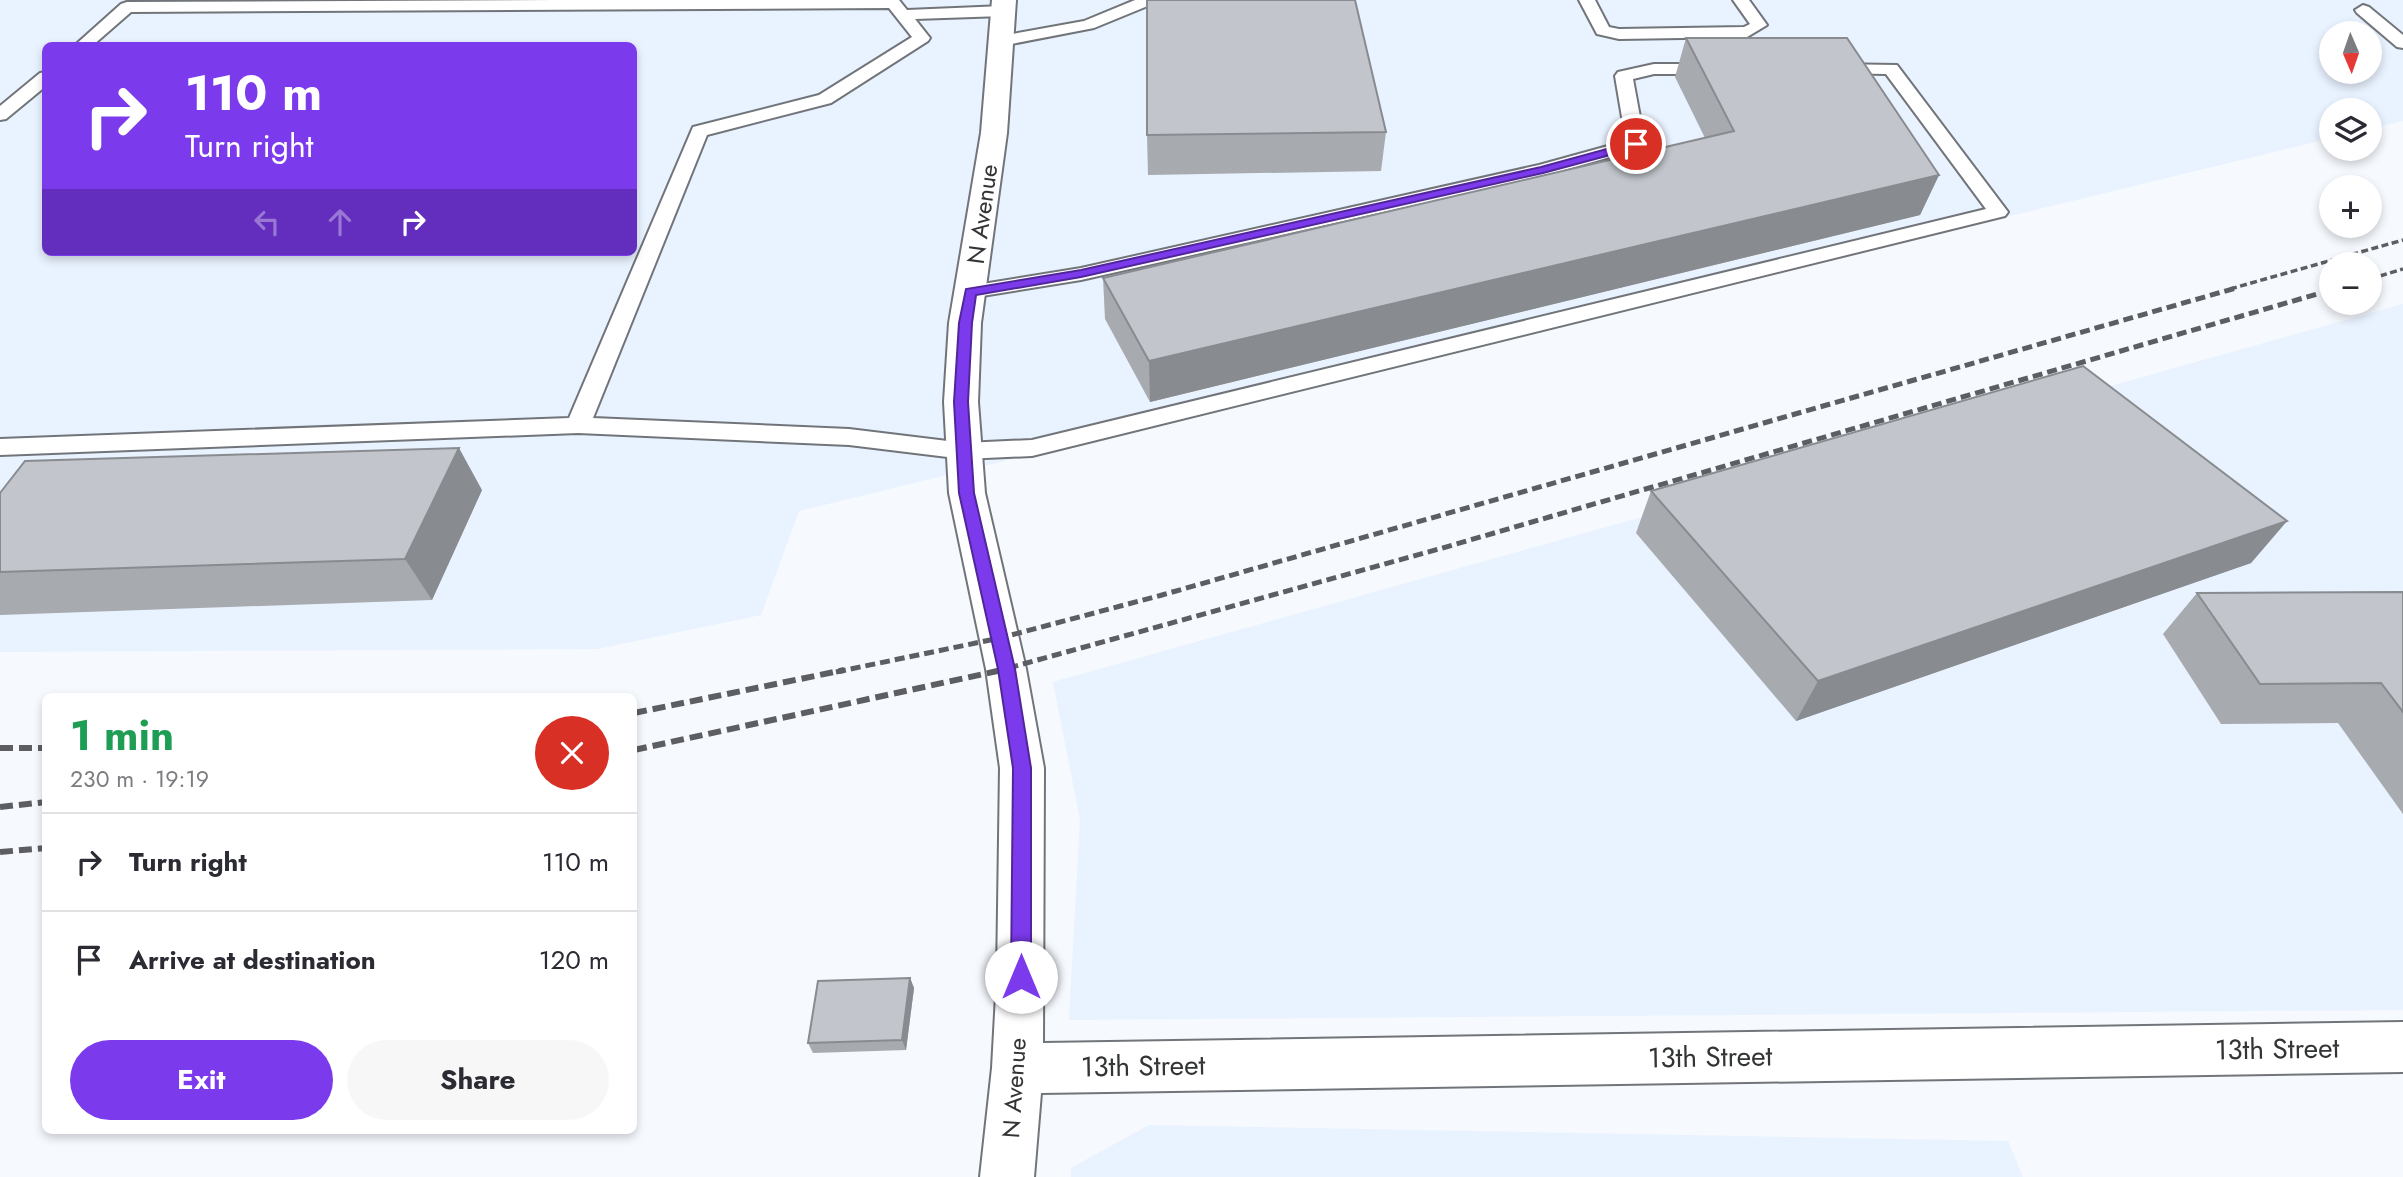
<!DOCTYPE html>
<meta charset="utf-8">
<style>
body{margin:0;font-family:Jost,sans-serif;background:#f7f7f7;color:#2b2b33;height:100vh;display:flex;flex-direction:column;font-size:26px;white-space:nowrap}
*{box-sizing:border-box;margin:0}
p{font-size:23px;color:#7c7c81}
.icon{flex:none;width:38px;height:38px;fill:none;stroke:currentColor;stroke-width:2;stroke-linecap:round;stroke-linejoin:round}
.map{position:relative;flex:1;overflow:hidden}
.side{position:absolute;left:42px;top:693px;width:595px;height:441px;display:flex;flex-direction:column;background:#fff;border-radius:10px;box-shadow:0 4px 10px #0003}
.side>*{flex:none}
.top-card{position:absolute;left:42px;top:42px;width:595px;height:214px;border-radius:10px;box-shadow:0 4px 10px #0003;background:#7c3aed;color:#fff;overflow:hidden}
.needle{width:46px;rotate:178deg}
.controls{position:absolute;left:2319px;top:21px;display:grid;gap:14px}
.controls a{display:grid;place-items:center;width:63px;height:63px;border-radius:50%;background:#fff;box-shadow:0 4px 10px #0003;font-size:35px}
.pin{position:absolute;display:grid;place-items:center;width:60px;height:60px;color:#fff;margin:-30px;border:4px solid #fff;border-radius:50%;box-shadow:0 2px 7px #0007}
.me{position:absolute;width:77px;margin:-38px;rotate:0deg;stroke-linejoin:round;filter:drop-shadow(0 0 5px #0008)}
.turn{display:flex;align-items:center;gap:24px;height:147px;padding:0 28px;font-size:32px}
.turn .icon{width:91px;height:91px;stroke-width:2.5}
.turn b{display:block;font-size:49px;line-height:60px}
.lanes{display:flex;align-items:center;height:66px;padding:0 28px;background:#0003;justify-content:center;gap:35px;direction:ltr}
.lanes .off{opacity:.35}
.round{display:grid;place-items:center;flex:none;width:74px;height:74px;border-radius:37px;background:#f7f7f7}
.overview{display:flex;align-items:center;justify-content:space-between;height:119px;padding:0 28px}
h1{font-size:42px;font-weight:700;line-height:52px;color:#1e9e55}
.cta{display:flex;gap:14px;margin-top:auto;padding:14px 28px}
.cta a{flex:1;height:80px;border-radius:42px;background:#7c3aed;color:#fff;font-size:28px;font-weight:700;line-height:80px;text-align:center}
.cta a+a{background:#f7f7f7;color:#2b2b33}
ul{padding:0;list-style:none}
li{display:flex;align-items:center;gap:21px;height:98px;padding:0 28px;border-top:2px solid #e1e1e2}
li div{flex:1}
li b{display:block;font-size:26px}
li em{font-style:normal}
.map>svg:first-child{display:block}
.built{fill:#e9f2ff;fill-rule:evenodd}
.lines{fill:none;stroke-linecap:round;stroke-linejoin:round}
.lane-casing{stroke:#71757a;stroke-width:4}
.street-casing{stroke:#71757a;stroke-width:4}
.lane{fill:#fff;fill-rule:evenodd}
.street{fill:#fff;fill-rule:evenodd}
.rail-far2{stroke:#5c5e61;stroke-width:3.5;stroke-dasharray:7 3.5;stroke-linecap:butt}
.rail-far1{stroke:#5c5e61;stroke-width:5;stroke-dasharray:10 5;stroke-linecap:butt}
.rail{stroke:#5c5e61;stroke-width:6;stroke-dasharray:13 6;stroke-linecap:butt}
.wall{fill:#a7aaaf}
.shaded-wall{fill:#888b8f}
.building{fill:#c2c6cc;stroke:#888b8f;stroke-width:2}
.route{fill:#7c3aed;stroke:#51269a;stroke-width:2}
.labels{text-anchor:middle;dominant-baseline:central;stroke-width:5;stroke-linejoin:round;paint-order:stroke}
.street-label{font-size:24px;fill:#323436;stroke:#fff}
.near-street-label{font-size:28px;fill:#323436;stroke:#fff}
</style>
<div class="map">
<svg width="2403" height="1177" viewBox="0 0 2403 1177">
<rect width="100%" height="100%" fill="#f6f9fe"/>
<g class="built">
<path d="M 0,0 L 2403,0 L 2403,121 L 2370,129 L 2370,110 L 2331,110 L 2331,138 L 799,511 L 761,615 L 597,649 L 0,652 ZM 2331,33 L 2370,33 L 2370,72 L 2331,72 ZM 46,46 L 634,46 L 634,252 L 46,252 Z"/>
<polygon points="2403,304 2403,1010 1069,1020 1080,820 1053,682"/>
<polygon points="1149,1125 2008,1141 2023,1177 1071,1177 1071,1168"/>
</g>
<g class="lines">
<defs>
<g id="lane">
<polygon points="555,0 899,0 907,10 1003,6 1011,11 1003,16 915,19 930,38 928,41 831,103 707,135 593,418 849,429 964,443 1032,440 1986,209 1886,74 1826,73 1823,69 1826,65 1832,64 1897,65 2008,212 2005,216 1032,456 964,459 849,445 578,433 0,455 0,439 569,418 693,127 819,95 912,37 889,8 131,12 92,46 74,46 121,4 127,2"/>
<polygon points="1135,0 1157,0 1155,3 1094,28 1001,46 993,41 1001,36 1084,21"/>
<polygon points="1579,0 1595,0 1609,27 1619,29 1744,27 1750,24 1733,0 1749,0 1767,25 1747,37 1619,39 1597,34"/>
<polygon points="2363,5 2369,7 2403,35 2403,48 2397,47 2357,13 2355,10"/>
<polygon points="1654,64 1713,64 1722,69 1713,74 1654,74 1633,79 1645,144 1642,148 1543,176 1081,280 970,298 963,296 960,292 963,288 970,286 1081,268 1539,165 1626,141 1615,76 1618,72"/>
<polygon points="46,72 46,86 6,119 0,120 0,106 40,73"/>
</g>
<polygon id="street" points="992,0 1016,0 1007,133 981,323 978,402 985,493 1026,669 1044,768 1043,1043 2403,1022 2403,1072 1041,1093 1034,1177 980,1177 992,1068 997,977 1000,768 986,669 949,493 944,402 949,323 981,133"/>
</defs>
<use href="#lane" class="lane-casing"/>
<use href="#street" class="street-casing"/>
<use href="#lane" class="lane"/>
<use href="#street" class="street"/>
<g class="rail-far2">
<polyline points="2370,279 2403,269"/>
<polyline points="2230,289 2403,240"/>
</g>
<g class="rail-far1">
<polyline points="836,672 1000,638 1162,595 2236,288"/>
<polyline points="994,672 1439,549 2331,290"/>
</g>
<g class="rail">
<polyline points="634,713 844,670"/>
<polyline points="0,748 46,748"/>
<polyline points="634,750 1002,670"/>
<polyline points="0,807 46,802"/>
<polyline points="0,852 46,848"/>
</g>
</g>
<g class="wall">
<polygon points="1686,38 1939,175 1920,215 1150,402 1105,319 1103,278 1705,138 1675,77"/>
<polygon points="1386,132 1381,171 1148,175 1147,135"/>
<polygon points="482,490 432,600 0,615 0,493"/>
<polygon points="1651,491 2287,521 2251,563 1796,721 1636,533"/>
<polygon points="2403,592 2403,814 2338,723 2221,724 2163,634 2197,593"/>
<polygon points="910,978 914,988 906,1050 813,1053 808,1043"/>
</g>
<g class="shaded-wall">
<polygon points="1939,175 1920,215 1150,402 1149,361"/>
<polygon points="459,448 482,490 432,600 405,559"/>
<polygon points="2287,521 2251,563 1796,721 1818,681"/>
<polygon points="910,978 914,988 906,1050 902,1040"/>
</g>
<g class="building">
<polygon points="1147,0 1355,0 1386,132 1147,135"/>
<polygon points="1686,38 1847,38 1939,175 1149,361 1103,278 1734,131"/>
<polygon points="2083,366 2287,521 1818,681 1651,491"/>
<polygon points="459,448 405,559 0,572 0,493 25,461"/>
<polygon points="2403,592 2403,712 2381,683 2260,684 2197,593"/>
<polygon points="910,978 902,1040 808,1043 818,981"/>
</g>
<polygon class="route" points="1636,141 1640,142 1640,147 1543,173 1081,277 976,295 972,323 968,402 974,493 1015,669 1031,768 1031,977 1028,984 1021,987 1014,984 1011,977 1013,768 998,669 959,493 954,402 959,323 966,289 1081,270 1541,167"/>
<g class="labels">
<g class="street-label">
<text transform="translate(982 214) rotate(-82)">N Avenue</text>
<text transform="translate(1014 1088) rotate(-86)">N Avenue</text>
</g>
<g class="near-street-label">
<text transform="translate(2277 1049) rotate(-1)">13th Street</text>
<text transform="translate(1710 1057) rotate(-1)">13th Street</text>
<text transform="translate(1143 1066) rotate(-1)">13th Street</text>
</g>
</g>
</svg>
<div class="controls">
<a><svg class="needle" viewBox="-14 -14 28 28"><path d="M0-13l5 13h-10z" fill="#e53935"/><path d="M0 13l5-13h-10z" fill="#7c7c81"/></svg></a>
<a><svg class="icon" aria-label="layers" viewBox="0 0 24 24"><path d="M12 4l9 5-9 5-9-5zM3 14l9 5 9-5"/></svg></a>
<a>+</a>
<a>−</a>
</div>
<div class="pin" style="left:1636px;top:144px;background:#d93025"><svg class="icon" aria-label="arrive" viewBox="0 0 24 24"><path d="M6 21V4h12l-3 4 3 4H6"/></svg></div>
<svg class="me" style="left:1021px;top:977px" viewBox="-20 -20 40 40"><circle r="19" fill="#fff"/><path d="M0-13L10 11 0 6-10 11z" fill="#7c3aed"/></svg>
<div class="top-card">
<div class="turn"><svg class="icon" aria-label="right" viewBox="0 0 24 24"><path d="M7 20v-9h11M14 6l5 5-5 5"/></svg><div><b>110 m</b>Turn right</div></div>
<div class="lanes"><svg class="icon off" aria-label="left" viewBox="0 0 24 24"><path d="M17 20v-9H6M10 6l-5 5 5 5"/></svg><svg class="icon off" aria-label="ahead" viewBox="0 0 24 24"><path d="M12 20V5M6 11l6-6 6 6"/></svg><svg class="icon" aria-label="right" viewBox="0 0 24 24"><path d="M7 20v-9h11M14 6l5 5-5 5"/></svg></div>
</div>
<section class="side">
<div class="overview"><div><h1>1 min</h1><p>230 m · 19:19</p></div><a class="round" style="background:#d93025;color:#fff"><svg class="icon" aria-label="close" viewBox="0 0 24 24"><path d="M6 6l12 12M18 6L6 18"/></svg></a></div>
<ul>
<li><svg class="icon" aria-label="right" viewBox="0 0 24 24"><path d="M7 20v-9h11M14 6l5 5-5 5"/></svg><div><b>Turn right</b></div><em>110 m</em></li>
<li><svg class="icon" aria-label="arrive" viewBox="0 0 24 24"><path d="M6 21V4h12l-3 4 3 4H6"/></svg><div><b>Arrive at destination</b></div><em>120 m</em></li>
</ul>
<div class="cta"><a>Exit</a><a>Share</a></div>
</section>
</div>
